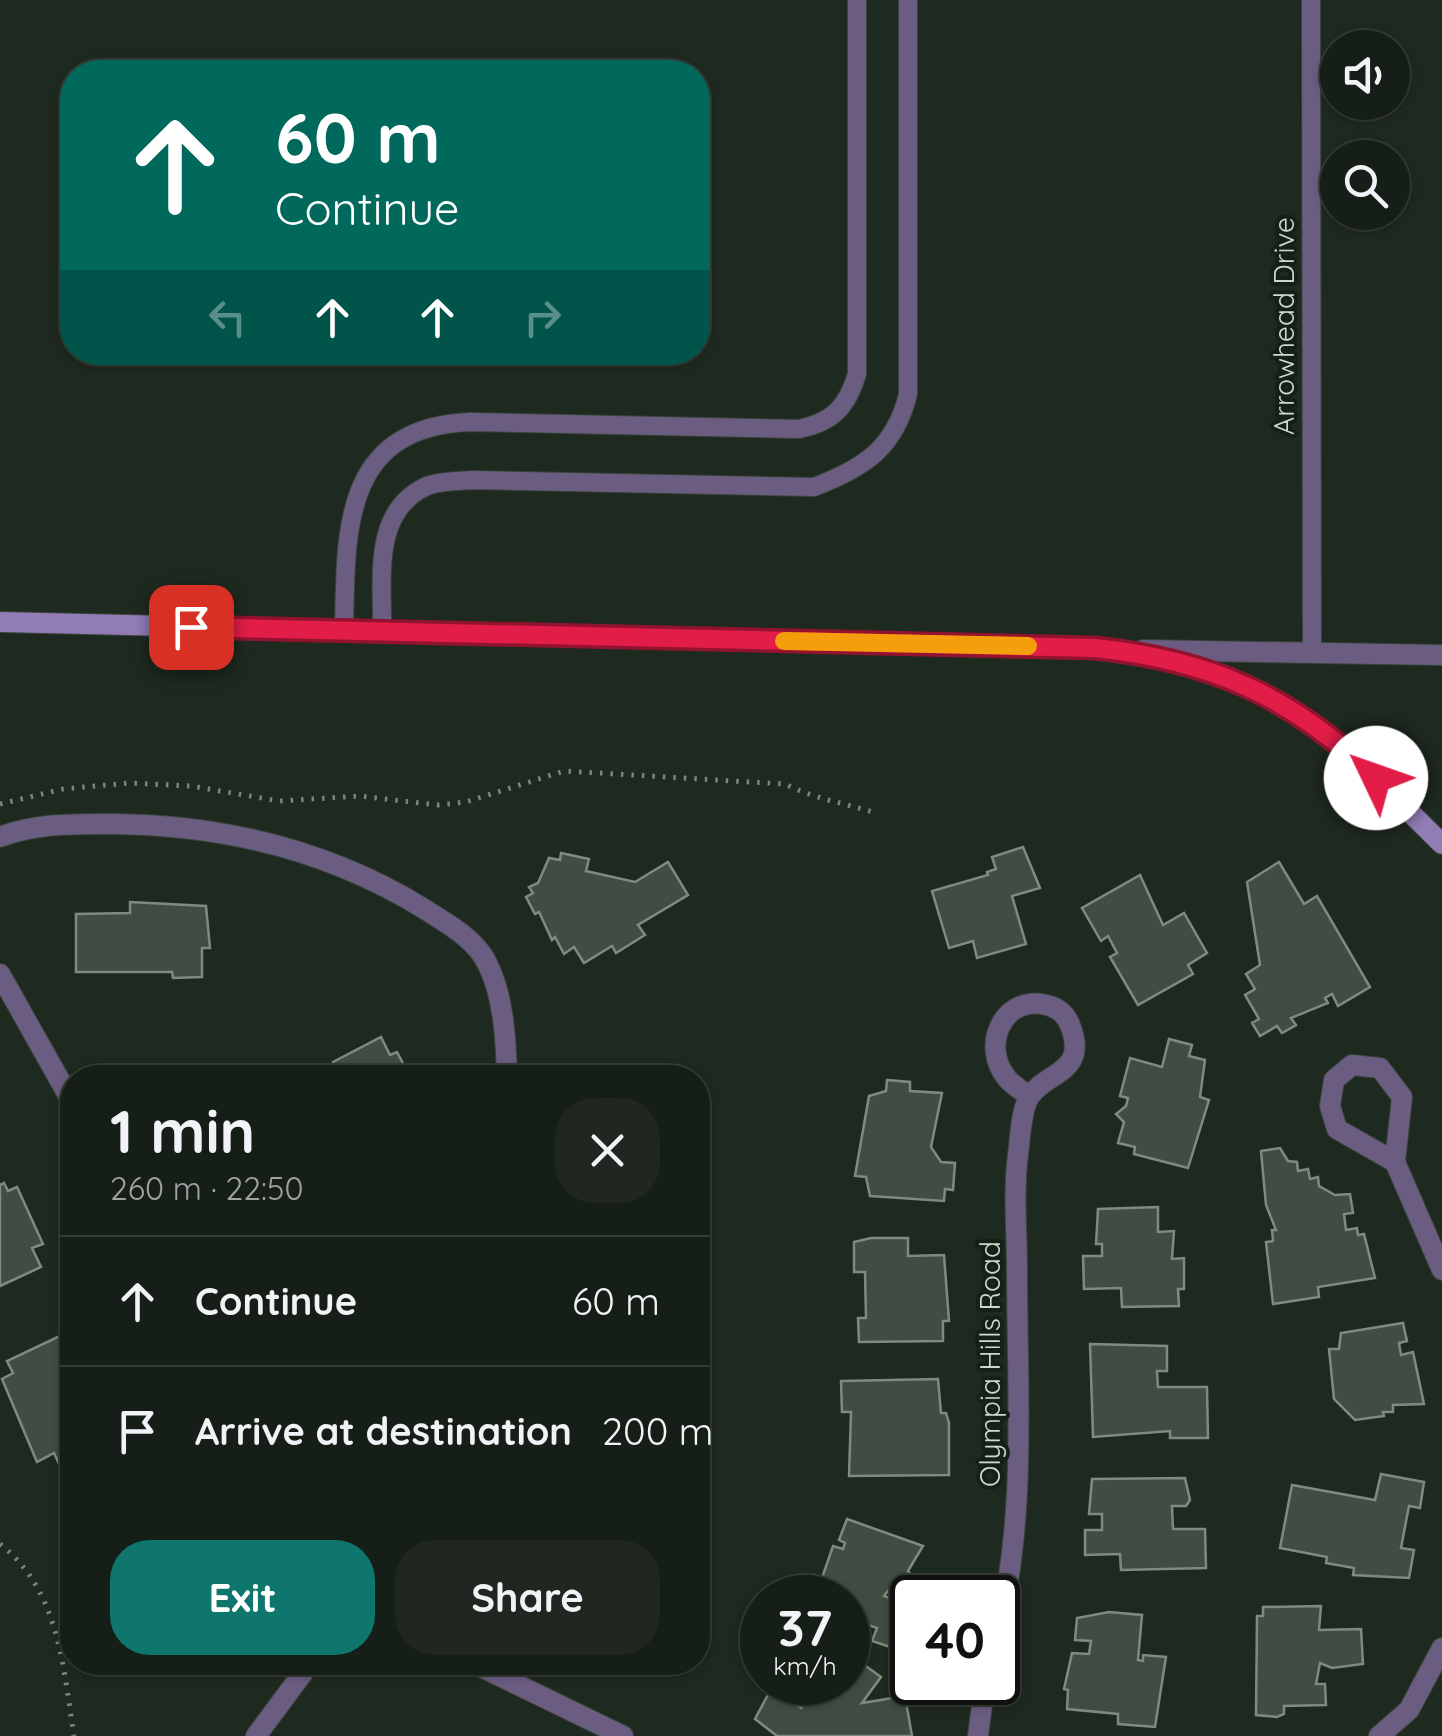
<!DOCTYPE html>
<meta charset="utf-8">
<style>
body{margin:0;font-family:Quicksand,sans-serif;background:#1f2720;color:#f1f3f6;height:100vh;display:flex;flex-direction:column;font-size:38px;white-space:nowrap}
*{box-sizing:border-box;margin:0}
p{font-size:32px;color:#9ea2a1}
.icon{flex:none;width:55px;height:55px;fill:none;stroke:currentColor;stroke-width:2;stroke-linecap:round;stroke-linejoin:round}
.map{position:relative;flex:1;overflow:hidden}
.details{position:absolute;left:60px;top:1065px;width:650px;height:610px;display:flex;flex-direction:column;background:#161f17;border-radius:40px;box-shadow:0 2px 8px #0004,0 0 0 2px #353d36}
.details>*{flex:none}
.guide{position:absolute;left:60px;top:60px;width:650px;height:305px;border-radius:40px;box-shadow:0 2px 8px #0004,0 0 0 2px #353d36;background:#00695c;color:#fff;overflow:hidden}
.fabs{position:absolute;left:1320px;top:30px;display:grid;gap:20px}
.fabs a{display:grid;place-items:center;width:90px;height:90px;border-radius:50%;background:#161f17;box-shadow:0 2px 8px #0004,0 0 0 2px #353d36;font-size:50px}
.speed{position:absolute;left:740px;top:1575px;display:flex;gap:20px;font-size:50px;font-weight:700;text-align:center}
.speed>*{display:grid;place-content:center;width:130px;height:130px;border-radius:50%;background:#161f17;box-shadow:0 2px 8px #0004,0 0 0 2px #353d36;line-height:1}
.speed small{font-size:25px;font-weight:400}
.speed .limit{border:5px solid #111;border-radius:15px;background:#fff;color:#111}
.pin{position:absolute;display:grid;place-items:center;width:85px;height:85px;color:#fff;margin:-42px;border-radius:20px;box-shadow:0 5px 15px #0006}
.me{position:absolute;width:110px;margin:-55px;rotate:312deg;stroke-linejoin:round;filter:drop-shadow(0 0 8px #0008)}
.turn{display:flex;align-items:center;gap:35px;height:210px;padding:0 50px;font-size:45px}
.turn .icon{width:130px;height:130px;stroke-width:2.5}
.turn b{display:block;font-size:70px;line-height:85px}
.lanes{display:flex;align-items:center;height:95px;padding:0 50px;background:#0003;justify-content:center;gap:50px;direction:ltr}
.lanes .off{opacity:.35}
.round{display:grid;place-items:center;flex:none;width:105px;height:105px;border-radius:40px;background:#1f2720}
.overview{display:flex;align-items:center;justify-content:space-between;height:170px;padding:0 50px}
h1{font-size:60px;font-weight:700;line-height:75px}
.cta{display:flex;gap:20px;margin-top:auto;padding:20px 50px}
.cta a{flex:1;height:115px;border-radius:40px;background:#0f766e;color:#fff;font-size:40px;font-weight:700;line-height:115px;text-align:center}
.cta a+a{background:#1f2720;color:#f1f3f6}
ul{padding:0;list-style:none}
li{display:flex;align-items:center;gap:30px;height:130px;padding:0 50px;border-top:2px solid #353d36}
li div{flex:1}
li b{display:block;font-size:38px}
li em{font-style:normal}
.map>svg:first-child{display:block}
.building{fill:#414d42;stroke:#7e8c80;stroke-width:2.5}
.lines{fill:none;stroke-linecap:round;stroke-linejoin:round}
.lane-casing{stroke:#3a453b;stroke-width:20}
.street-casing{stroke:#3a453b;stroke-width:22}
.secondary-casing{stroke:#3a453b;stroke-width:22}
.path{stroke:#7d867d;stroke-width:5;stroke-dasharray:2.5 8;stroke-linecap:butt}
.lane{stroke:#6b5d82;stroke-width:18}
.street{stroke:#6b5d82;stroke-width:20}
.secondary{stroke:#927cb6;stroke-width:20}
.route-casing{stroke:#92132f;stroke-width:25}
.route{stroke:#e11d48;stroke-width:18}
.slow{stroke:#f59e0b;stroke-width:18}
.labels{text-anchor:middle;dominant-baseline:central;stroke-width:8;stroke-linejoin:round;paint-order:stroke}
.street-label{font-size:28px;fill:#d0d7d0;stroke:#152016}
</style>
<div class="map">
<svg width="1442" height="1736" viewBox="0 0 1442 1736">
<rect width="100%" height="100%" fill="#1e291f"/>
<g class="building">
<polygon points="1023,847 1040,888 1012,896 1026,944 977,958 973,941 949,948 932,891 988,875 987,872 996,869 992,857"/>
<polygon points="561,853 589,859 586,871 635,882 668,862 688,895 638,925 645,935 616,953 612,946 584,963 574,947 564,954 555,937 552,940 539,912 535,914 526,897 533,893 529,887 538,883 549,858 560,860"/>
<polygon points="1279,862 1304,904 1317,896 1370,987 1338,1006 1332,994 1325,998 1328,1003 1291,1018 1296,1025 1282,1033 1277,1026 1260,1036 1252,1023 1259,1019 1245,995 1255,989 1246,974 1260,965 1247,882"/>
<polygon points="1140,875 1163,925 1184,913 1207,953 1188,965 1193,974 1138,1005 1110,957 1117,953 1108,936 1101,941 1082,908"/>
<polygon points="130,902 206,906 210,948 202,948 202,977 173,978 172,972 76,972 76,914 130,913"/>
<polygon points="381,1037 390,1055 397,1052 408,1073 402,1078 341,1078 333,1062"/>
<polygon points="1169,1039 1192,1045 1189,1056 1205,1060 1200,1097 1209,1100 1188,1168 1134,1154 1135,1147 1118,1143 1124,1122 1116,1114 1126,1106 1128,1098 1120,1096 1130,1058 1162,1067"/>
<polygon points="887,1080 910,1082 910,1091 942,1093 931,1147 941,1162 955,1163 953,1190 945,1189 944,1201 870,1196 866,1177 855,1176 869,1096 886,1091"/>
<polygon points="1280,1148 1288,1161 1297,1162 1298,1171 1308,1169 1310,1179 1318,1177 1319,1186 1335,1195 1350,1194 1353,1213 1344,1214 1346,1230 1357,1228 1358,1235 1364,1234 1375,1278 1318,1287 1319,1297 1273,1304 1266,1242 1273,1241 1272,1230 1276,1230 1266,1205 1261,1151"/>
<polygon points="4,1183 8,1191 17,1187 43,1244 32,1248 41,1267 0,1286 0,1185"/>
<polygon points="1158,1207 1158,1232 1174,1231 1172,1259 1184,1258 1184,1289 1178,1289 1179,1306 1122,1307 1121,1288 1084,1289 1083,1256 1102,1256 1102,1244 1096,1244 1098,1209"/>
<polygon points="871,1238 908,1238 908,1256 944,1255 949,1321 943,1321 943,1341 859,1342 858,1318 866,1318 865,1272 854,1272 854,1242"/>
<polygon points="1403,1323 1407,1341 1399,1343 1401,1355 1413,1352 1424,1404 1393,1405 1393,1412 1383,1412 1384,1416 1355,1420 1334,1399 1329,1349 1339,1349 1341,1333"/>
<polygon points="66,1333 72,1333 72,1460 60,1466 54,1453 37,1462 2,1379 13,1373 7,1361"/>
<polygon points="1090,1344 1167,1346 1167,1371 1157,1371 1158,1387 1207,1387 1208,1438 1170,1438 1170,1431 1093,1437"/>
<polygon points="938,1379 941,1413 946,1413 949,1423 949,1475 849,1476 851,1412 842,1412 841,1381"/>
<polygon points="1381,1474 1424,1482 1420,1508 1409,1506 1401,1548 1414,1550 1409,1578 1353,1575 1354,1568 1326,1563 1327,1557 1280,1548 1292,1485 1375,1500"/>
<polygon points="1185,1478 1190,1500 1186,1506 1172,1506 1173,1529 1205,1529 1206,1568 1121,1570 1120,1554 1085,1555 1085,1530 1102,1530 1102,1514 1089,1514 1092,1479"/>
<polygon points="847,1519 923,1546 908,1571 915,1580 912,1588 891,1587 884,1596 912,1606 910,1639 893,1648 872,1641 877,1628 848,1618 848,1598 807,1598 815,1575 822,1578 833,1546 843,1549 845,1543 839,1540"/>
<polygon points="1321,1606 1319,1630 1361,1629 1363,1664 1332,1668 1320,1663 1316,1684 1325,1684 1326,1705 1284,1706 1284,1714 1277,1717 1256,1715 1257,1616 1263,1616 1263,1607"/>
<polygon points="1109,1612 1142,1615 1138,1660 1143,1661 1143,1655 1166,1657 1155,1727 1118,1724 1118,1714 1067,1709 1068,1690 1064,1689 1072,1653 1089,1654 1091,1641 1075,1640 1077,1618"/>
<polygon points="848,1653 881,1677 862,1703 905,1696 912,1736 777,1736 755,1719 770,1691 776,1695 780,1692 801,1708 815,1689 806,1682 848,1682"/>
</g>
<g class="lines">
<defs>
<g id="lane">
<polyline points="1311,0 1312,651"/>
<path d="M 344,630 C 346,533 341,427 470,422 L 799,429 C 833,422 847,407 857,374 L 857,0"/>
<path d="M 382,631 C 383,580 371,511 427,486 C 440,481 459,481 473,480 L 814,487 C 864,468 895,448 908,394 L 908,0"/>
</g>
<g id="street">
<polyline points="1143,650 1442,655"/>
<path d="M 0,837 C 36,823 74,824 113,824 C 224,825 331,851 426,910 C 448,924 477,940 488,965 C 504,998 506,1041 507,1078"/>
<polyline points="0,974 72,1102"/>
<polyline points="1395,1162 1337,1129 1330,1106 1334,1080 1352,1065 1380,1068 1402,1097 1395,1162 1442,1270"/>
<path d="M 998,1632 C 1027,1514 1017,1389 1017,1269 C 1017,1232 1013,1192 1018,1155 C 1020,1140 1021,1108 1030,1096 C 1047,1071 1089,1073 1070,1025 C 1065,1012 1055,1006 1042,1004 C 1001,998 982,1047 1006,1077 C 1011,1085 1022,1090 1029,1096"/>
<polyline points="471,1662 623,1736"/>
<polyline points="256,1736 311,1662"/>
<polyline points="978,1736 985,1682"/>
<polyline points="1379,1736 1409,1710 1442,1648"/>
</g>
<path id="secondary" d="M 0,622 L 1095,648 C 1267,666 1325,728 1442,844"/>
</defs>
<use href="#lane" class="lane-casing"/>
<use href="#street" class="street-casing"/>
<use href="#secondary" class="secondary-casing"/>
<g class="path">
<path d="M 0,804 L 63,789 L 129,783 L 191,786 L 279,801 L 360,796 L 437,805 L 466,802 L 564,771 L 785,784 C 815,799 844,803 876,813"/>
<path d="M 0,1544 C 59,1590 63,1666 74,1736"/>
</g>
<use href="#lane" class="lane"/>
<use href="#street" class="street"/>
<use href="#secondary" class="secondary"/>
</g>
<g class="lines">
<defs>
<path id="route" d="M 191,627 L 1095,648 C 1210,660 1292,696 1376,778"/>
</defs>
<use href="#route" class="route-casing"/>
<use href="#route" class="route"/>
<polyline class="slow" points="784,641 1028,646"/>
</g>
<g class="labels">
<g class="street-label">
<text transform="translate(1283 326) rotate(-90)">Arrowhead Drive</text>
<text transform="translate(989 1364) rotate(-90)">Olympia Hills Road</text>
</g>
</g>
</svg>
<div class="fabs">
<a><svg class="icon" aria-label="sound" viewBox="0 0 24 24"><path d="M4 9h4l5-4v14l-5-4H4zM17 9q2 3 0 6"/></svg></a>
<a><svg class="icon" aria-label="search" viewBox="0 0 24 24"><circle cx="10" cy="10" r="6"/><path d="M15 15l6 6"/></svg></a>
</div>
<div class="speed"><div>37<small>km/h</small></div><div class="limit">40</div></div>
<div class="pin" style="left:191px;top:627px;background:#d93025"><svg class="icon" aria-label="arrive" viewBox="0 0 24 24"><path d="M6 21V4h12l-3 4 3 4H6"/></svg></div>
<svg class="me" style="left:1376px;top:778px" viewBox="-20 -20 40 40"><circle r="19" fill="#fff"/><path d="M0-13L10 11 0 6-10 11z" fill="#e11d48"/></svg>
<div class="guide">
<div class="turn"><svg class="icon" aria-label="ahead" viewBox="0 0 24 24"><path d="M12 20V5M6 11l6-6 6 6"/></svg><div><b>60 m</b>Continue</div></div>
<div class="lanes"><svg class="icon off" aria-label="left" viewBox="0 0 24 24"><path d="M17 20v-9H6M10 6l-5 5 5 5"/></svg><svg class="icon" aria-label="ahead" viewBox="0 0 24 24"><path d="M12 20V5M6 11l6-6 6 6"/></svg><svg class="icon" aria-label="ahead" viewBox="0 0 24 24"><path d="M12 20V5M6 11l6-6 6 6"/></svg><svg class="icon off" aria-label="right" viewBox="0 0 24 24"><path d="M7 20v-9h11M14 6l5 5-5 5"/></svg></div>
</div>
<section class="details">
<div class="overview"><div><h1>1 min</h1><p>260 m · 22:50</p></div><a class="round"><svg class="icon" aria-label="close" viewBox="0 0 24 24"><path d="M6 6l12 12M18 6L6 18"/></svg></a></div>
<ul>
<li><svg class="icon" aria-label="ahead" viewBox="0 0 24 24"><path d="M12 20V5M6 11l6-6 6 6"/></svg><div><b>Continue</b></div><em>60 m</em></li>
<li><svg class="icon" aria-label="arrive" viewBox="0 0 24 24"><path d="M6 21V4h12l-3 4 3 4H6"/></svg><div><b>Arrive at destination</b></div><em>200 m</em></li>
</ul>
<div class="cta"><a>Exit</a><a>Share</a></div>
</section>
</div>
